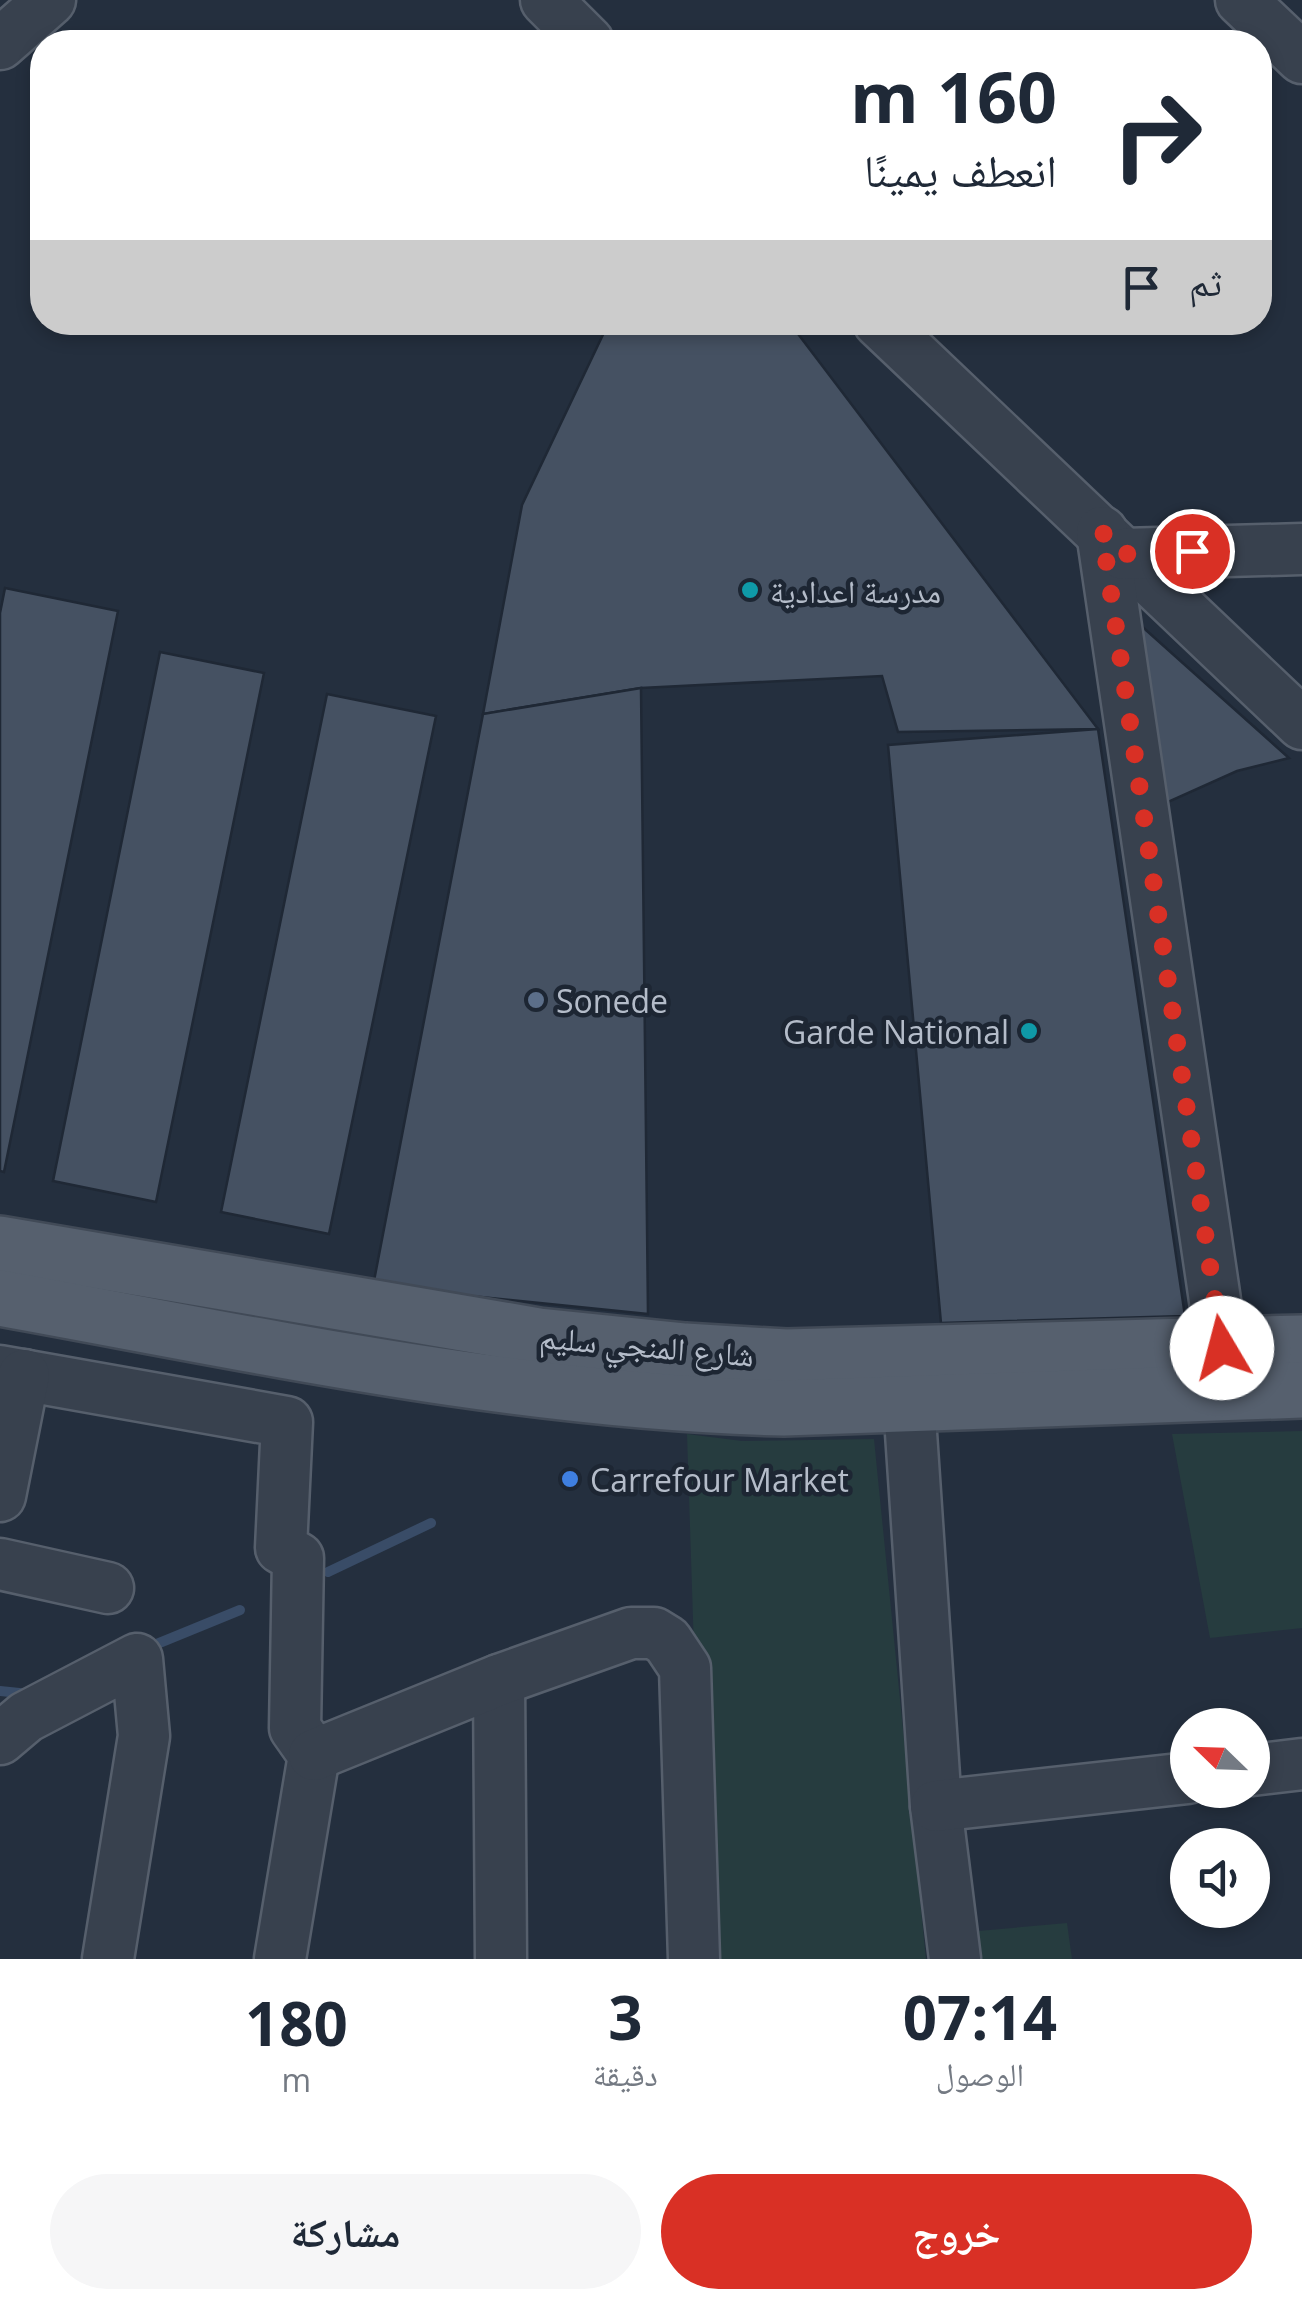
<!DOCTYPE html>
<html lang="ar">
<meta charset="utf-8">
<style>
body{margin:0;font-family:"Open Sans","Noto Naskh Arabic",sans-serif;background:#f6f6f7;color:#1f2937;direction:rtl;height:100vh;display:flex;flex-direction:column;font-size:38px;white-space:nowrap}
*{box-sizing:border-box;margin:0}
p{font-size:32px;color:#747a83}
.icon{flex:none;width:55px;height:55px;fill:none;stroke:currentColor;stroke-width:2;stroke-linecap:round;stroke-linejoin:round}
.map{position:relative;height:1959px;overflow:hidden;direction:ltr}
.drawer{display:flex;flex-direction:column;background:#fff;flex:1}
.drawer>*{flex:none}
.banner{position:absolute;left:30px;top:30px;width:1242px;height:305px;border-radius:40px;box-shadow:0 5px 15px #0003;direction:rtl;background:#fff;color:#1f2937;overflow:hidden}
.needle{width:65px;rotate:293deg}
.fabs{position:absolute;left:1170px;top:1708px;display:grid;gap:20px}
.fabs a{display:grid;place-items:center;width:100px;height:100px;border-radius:50%;background:#fff;box-shadow:0 5px 15px #0003;font-size:50px}
.pin{position:absolute;display:grid;place-items:center;width:85px;height:85px;color:#fff;margin:-42px;border:5px solid #fff;border-radius:50%;box-shadow:0 2px 10px #0007}
.me{position:absolute;width:110px;margin:-55px;rotate:352deg;stroke-linejoin:round;filter:drop-shadow(0 0 8px #0008)}
.turn{display:flex;align-items:center;gap:35px;height:210px;padding:0 50px;font-size:45px}
.turn .icon{width:130px;height:130px;stroke-width:2.5}
.turn b{display:block;font-size:70px;line-height:85px}
.then{display:flex;align-items:center;height:95px;padding:0 50px;background:#0003;gap:20px;font-size:38px}
.eta{display:flex;justify-content:space-evenly;align-items:center;height:170px;text-align:center}
.eta b{font-size:60px;font-weight:700;line-height:70px}
.action{display:flex;gap:20px;margin-top:auto;padding:20px 50px}
.action a{flex:1;height:115px;border-radius:60px;background:#d93025;color:#fff;font-size:40px;font-weight:700;line-height:115px;text-align:center}
.action a+a{background:#f6f6f7;color:#1f2937}
.map>svg:first-child{display:block}
.green{fill:#263c3f}
.lines{fill:none;stroke-linecap:round;stroke-linejoin:round}
.stream{stroke:#394c67;stroke-width:10}
.building{fill:#455162;stroke:#1f2835;stroke-width:2.5}
.minor-casing{stroke:#565f6c;stroke-width:55}
.major-casing{stroke:#414a57;stroke-width:60}
.minor{stroke:#38414e;stroke-width:50}
.major{stroke:#56606e;stroke-width:55}
.route{stroke:#d93025;stroke-width:18;stroke-dasharray:0 32.4}
.culture-dot{fill:#0f9aa8;stroke:#1d2633;stroke-width:4}
.service-dot{fill:#5c6f8a;stroke:#1d2633;stroke-width:4}
.shop-dot{fill:#3f7fe0;stroke:#1d2633;stroke-width:4}
.labels{text-anchor:middle;dominant-baseline:central;stroke-width:9;stroke-linejoin:round;paint-order:stroke}
.poi-label{font-size:32px;fill:#b4bcc9;stroke:#1d2633;text-anchor:start}
.street-label{font-size:32px;fill:#b4bcc9;stroke:#1d2633}
</style>
<div class="map">
<svg width="1302" height="1959" viewBox="0 0 1302 1959">
<rect width="100%" height="100%" fill="#242f3e"/>
<g class="green">
<polygon points="1302,1431 1302,1628 1210,1638 1172,1434"/>
<polygon points="687,1434 742,1441 874,1439 926,1959 704,1959"/>
<polygon points="1067,1923 1072,1959 971,1959 967,1932"/>
</g>
<g class="lines">
<g class="stream">
<polyline points="328,1572 431,1523"/>
<polyline points="147,1648 240,1610"/>
<polyline points="0,1691 29,1694"/>
</g>
</g>
<g class="building">
<polygon points="609,322 789,322 1098,729 898,732 882,676 641,688 483,714 522,505"/>
<polygon points="5,588 118,611 4,1172 0,1171 0,613"/>
<polygon points="1128,614 1289,758 1237,771 1157,807"/>
<polygon points="160,652 264,673 156,1202 53,1181"/>
<polygon points="641,688 648,1314 373,1286 483,714"/>
<polygon points="327,694 436,716 329,1234 221,1212"/>
<polygon points="1098,729 1185,1316 941,1323 888,745"/>
</g>
<g class="lines">
<defs>
<g id="minor">
<polyline points="546,0 588,42"/>
<polyline points="1241,0 1302,58"/>
<polyline points="0,44 50,0"/>
<polyline points="879,322 1302,724"/>
<polyline points="1102,532 1222,1348"/>
<polyline points="1123,554 1302,549"/>
<polyline points="0,1371 287,1422 281,1548 298,1558 295,1728 314,1755 280,1959"/>
<polyline points="909,1403 936,1806 955,1959"/>
<polyline points="0,1496 24,1375"/>
<polyline points="0,1564 108,1588"/>
<polyline points="499,1680 501,1959"/>
<polyline points="0,1739 26,1717 137,1659 144,1736 108,1959"/>
<polyline points="314,1755 499,1680 631,1633 654,1633 667,1641 685,1668 694,1959"/>
<polyline points="1252,1770 1302,1764"/>
<polyline points="936,1806 1188,1778"/>
</g>
<g id="major">
<polyline points="0,1244 539,1336 685,1351 786,1357 1302,1343"/>
<path d="M 0,1298 C 259,1345 520,1402 784,1408 L 1302,1390"/>
</g>
</defs>
<use href="#minor" class="minor-casing"/>
<use href="#major" class="major-casing"/>
<use href="#minor" class="minor"/>
<use href="#major" class="major"/>
</g>
<g class="lines">
<polyline class="route" points="1192,551 1123,554 1102,532 1222,1348"/>
</g>
<g class="culture-dot">
<circle cx="750" cy="590" r="10"/>
<circle cx="1029" cy="1031" r="10"/>
</g>
<circle class="service-dot" cx="536" cy="1000" r="10"/>
<circle class="shop-dot" cx="570" cy="1479" r="10"/>
<g class="labels">
<g class="poi-label">
<text x="770" y="590">مدرسة اعدادية</text>
<text x="556" y="1000">Sonede</text>
<text x="1009" y="1031" text-anchor="end">Garde National</text>
<text x="590" y="1479">Carrefour Market</text>
</g>
<g class="street-label">
<text transform="translate(647 1345) rotate(5)">شارع المنجي سليم</text>
</g>
</g>
</svg>
<div class="fabs">
<a><svg class="needle" viewBox="-14 -14 28 28"><path d="M0-13l5 13h-10z" fill="#e53935"/><path d="M0 13l5-13h-10z" fill="#747a83"/></svg></a>
<a><svg class="icon" aria-label="sound" viewBox="0 0 24 24"><path d="M4 9h4l5-4v14l-5-4H4zM17 9q2 3 0 6"/></svg></a>
</div>
<div class="pin" style="left:1192px;top:551px;background:#d93025"><svg class="icon" aria-label="arrive" viewBox="0 0 24 24"><path d="M6 21V4h12l-3 4 3 4H6"/></svg></div>
<svg class="me" style="left:1222px;top:1348px" viewBox="-20 -20 40 40"><circle r="19" fill="#fff"/><path d="M0-13L10 11 0 6-10 11z" fill="#d93025"/></svg>
<div class="banner">
<div class="turn"><svg class="icon" aria-label="right" viewBox="0 0 24 24"><path d="M7 20v-9h11M14 6l5 5-5 5"/></svg><div><b>160 m</b>انعطف يمينًا</div></div>
<div class="then">ثم<svg class="icon" aria-label="arrive" viewBox="0 0 24 24"><path d="M6 21V4h12l-3 4 3 4H6"/></svg></div>
</div>
</div>
<section class="drawer">
<div class="eta">
<div><b>07:14</b><p>الوصول</p></div>
<div><b>3</b><p>دقيقة</p></div>
<div><b>180</b><p>m</p></div>
</div>
<div class="action"><a>خروج</a><a>مشاركة</a></div>
</section>
